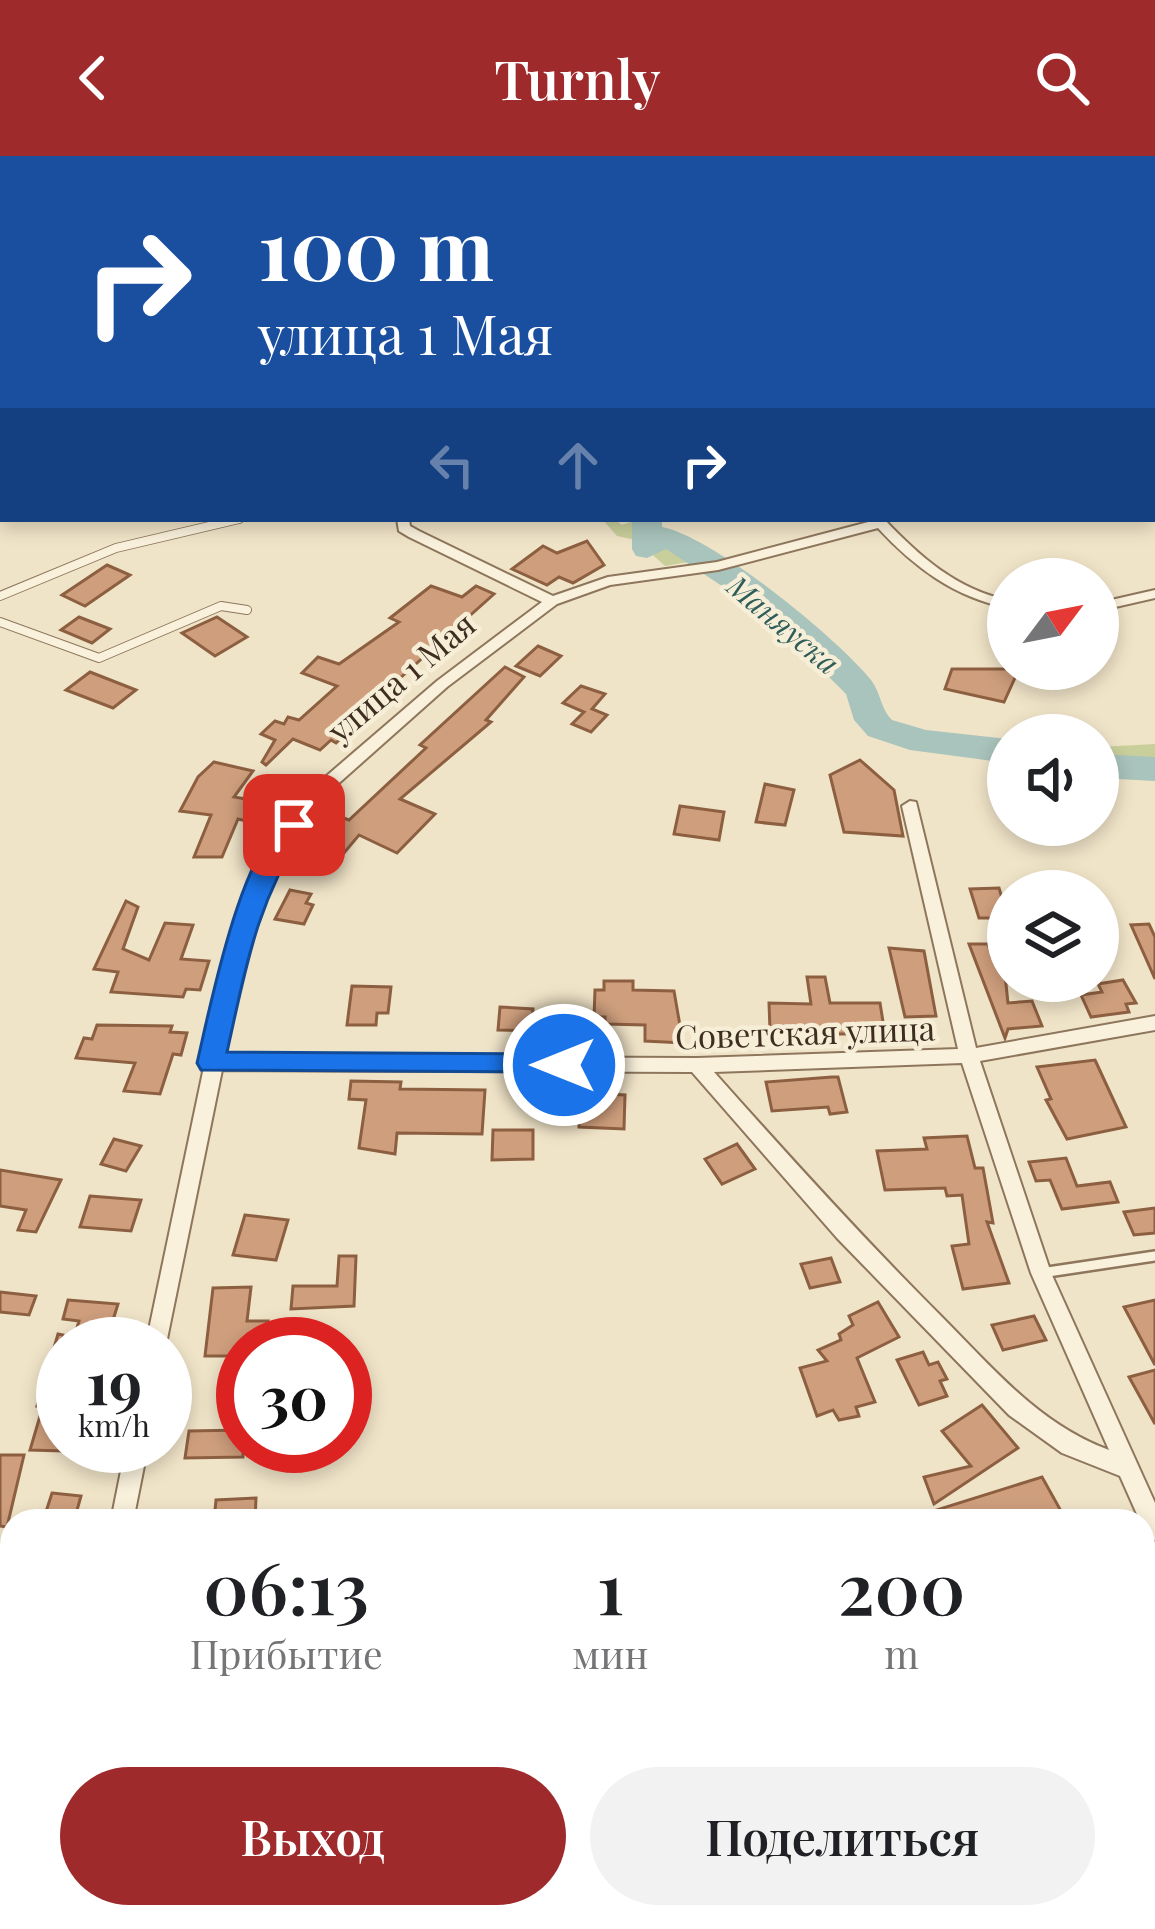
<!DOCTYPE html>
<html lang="ru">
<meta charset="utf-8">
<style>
body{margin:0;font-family:"Playfair Display",serif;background:#f2f2f2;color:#202124;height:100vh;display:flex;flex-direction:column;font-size:45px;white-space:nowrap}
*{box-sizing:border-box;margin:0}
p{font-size:39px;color:#757577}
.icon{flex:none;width:66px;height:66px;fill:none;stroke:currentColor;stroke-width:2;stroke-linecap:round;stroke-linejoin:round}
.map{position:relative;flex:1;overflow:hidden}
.sheet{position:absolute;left:0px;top:1353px;width:1155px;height:420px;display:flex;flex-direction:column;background:#fff;border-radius:36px 36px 0 0;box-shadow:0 6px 18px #0003}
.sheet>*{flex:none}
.hud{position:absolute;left:0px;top:0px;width:1155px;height:366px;box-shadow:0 6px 18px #0003;background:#1a4fa0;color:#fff;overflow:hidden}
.needle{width:78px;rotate:58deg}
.fabs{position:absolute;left:987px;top:402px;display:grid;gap:24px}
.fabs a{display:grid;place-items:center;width:132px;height:132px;border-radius:50%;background:#fff;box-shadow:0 6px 18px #0003;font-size:60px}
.speed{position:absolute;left:36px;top:1161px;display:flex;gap:24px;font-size:60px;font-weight:700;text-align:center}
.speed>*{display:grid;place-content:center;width:156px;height:156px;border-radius:50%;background:#fff;box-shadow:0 6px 18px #0003;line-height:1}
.speed small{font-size:30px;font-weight:400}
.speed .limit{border:18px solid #d22;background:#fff;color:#111}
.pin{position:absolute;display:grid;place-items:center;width:102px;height:102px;color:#fff;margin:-51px;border-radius:24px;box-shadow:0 6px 18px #0006}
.me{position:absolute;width:132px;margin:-66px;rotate:270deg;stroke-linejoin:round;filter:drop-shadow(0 0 9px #0008)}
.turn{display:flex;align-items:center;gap:42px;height:252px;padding:0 60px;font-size:54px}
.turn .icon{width:156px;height:156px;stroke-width:2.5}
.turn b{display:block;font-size:84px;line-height:102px}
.lanes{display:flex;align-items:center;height:114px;padding:0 60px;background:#0003;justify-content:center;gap:60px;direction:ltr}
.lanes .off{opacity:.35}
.eta{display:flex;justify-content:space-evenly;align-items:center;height:204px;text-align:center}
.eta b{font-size:72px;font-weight:600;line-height:84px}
.cta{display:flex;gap:24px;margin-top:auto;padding:24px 60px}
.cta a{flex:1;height:138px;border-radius:72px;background:#9e2a2b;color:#fff;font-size:48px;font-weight:600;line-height:138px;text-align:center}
.cta a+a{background:#f2f2f2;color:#202124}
header{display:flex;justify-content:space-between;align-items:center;height:156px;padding:0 60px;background:#9e2a2b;color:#fff;font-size:54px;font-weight:600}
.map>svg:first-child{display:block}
.green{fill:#c9cf9b}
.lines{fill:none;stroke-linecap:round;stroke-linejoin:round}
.river{fill:#a9c4bc;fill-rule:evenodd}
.building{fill:#cf9f7d;stroke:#8d5f41;stroke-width:3}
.service-far1-casing{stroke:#8d765c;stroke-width:10}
.service-casing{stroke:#8d765c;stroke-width:14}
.minor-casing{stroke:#8d765c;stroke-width:4}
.secondary-casing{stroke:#6f573f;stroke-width:5}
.service-far1{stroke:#faf1dc;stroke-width:8}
.service{stroke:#faf1dc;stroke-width:9}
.minor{fill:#faf1dc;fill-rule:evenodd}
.secondary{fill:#faf1dc;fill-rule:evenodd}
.route{fill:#1a73e8;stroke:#114b97;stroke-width:3}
.labels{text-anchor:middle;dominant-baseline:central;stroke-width:9;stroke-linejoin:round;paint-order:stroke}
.far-water-label{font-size:30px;font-style:italic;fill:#2f5d5a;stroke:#f7eed8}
.street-label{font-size:33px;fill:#3d2e20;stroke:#f7eed8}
</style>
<header><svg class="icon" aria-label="back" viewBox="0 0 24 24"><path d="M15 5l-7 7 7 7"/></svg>Turnly<svg class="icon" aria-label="search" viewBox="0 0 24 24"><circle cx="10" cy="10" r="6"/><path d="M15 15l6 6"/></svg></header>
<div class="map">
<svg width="1155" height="1773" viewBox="0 0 1155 1773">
<rect width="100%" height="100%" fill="#f0e4c8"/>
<g class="green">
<polygon points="602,363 614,363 622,369 639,363 645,384 654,389 657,381 671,385 694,405 665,410 636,384 617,380"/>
<polygon points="1155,588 1155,620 1098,617 1098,591"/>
</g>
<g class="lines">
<g class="river">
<polygon points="159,0 195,0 193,3"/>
<polygon points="364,0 411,0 413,3 366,3"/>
<path d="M 632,363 L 662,363 L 662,371 C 714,381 837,482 871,524 C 881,537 881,554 892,564 L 926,574 L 1008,583 L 1008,607 L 910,594 L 868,580 L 854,564 L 846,538 L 811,503 L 725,432 L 666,393 L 647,402 L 636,400 L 632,393 Z"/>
<polygon points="1098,598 1155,601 1155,625 1098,622"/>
</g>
</g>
<g class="building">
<polygon points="587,385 604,409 573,427 559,421 547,429 512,413 543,390 557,397"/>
<polygon points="107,409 130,419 85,450 62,439"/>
<polygon points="431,430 462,441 476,430 494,438 350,567 355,569 336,587 331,584 320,594 293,583 266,609 262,606 275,584 261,578 275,565 284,568 288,561 299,564 337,530 302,517 318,501 339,508 399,466 390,462"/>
<polygon points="79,461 110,473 92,487 61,474"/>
<polygon points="217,461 247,481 215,500 182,477"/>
<polygon points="538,490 561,500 540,520 516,510"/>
<polygon points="505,511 524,521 486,564 491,566 400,643 435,658 397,697 359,679 333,710 306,700 341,661 349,664 426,592 420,589"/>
<polygon points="952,513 1019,513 1004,546 945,533"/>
<polygon points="90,516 136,534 113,552 66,534"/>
<polygon points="581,530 605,538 592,553 607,559 591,576 572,568 584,556 563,547"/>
<polygon points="860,604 894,634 903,680 844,676 830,619"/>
<polygon points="214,606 253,615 234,641 263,646 251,666 238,663 222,701 194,701 211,659 180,655 198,621"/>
<polygon points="765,628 794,634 785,669 756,666"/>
<polygon points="680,650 724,656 719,684 674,678"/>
<polygon points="999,732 1008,762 979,762 970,733"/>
<polygon points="290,734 311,738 306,747 313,749 304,768 275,763"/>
<polygon points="126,745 138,751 123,793 149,804 165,767 193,769 181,803 209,805 200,834 186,833 183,841 111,836 118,816 94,813"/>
<polygon points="1149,768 1155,781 1155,823 1131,769"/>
<polygon points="969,788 988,788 992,801 1003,800 1008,847 1032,845 1042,870 1008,873 1005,882"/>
<polygon points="889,792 924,795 936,860 905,861"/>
<polygon points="807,821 825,821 830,847 880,847 885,878 828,878 829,889 810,889 808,875 770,874 769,847 811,848"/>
<polygon points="1123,824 1136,847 1126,848 1129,856 1091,861 1081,839 1102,836 1098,828"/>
<polygon points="604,825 633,825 633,834 674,835 683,887 645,885 645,869 605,868 605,861 594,861 595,834 604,834"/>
<polygon points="352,830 391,831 388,857 377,857 376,869 347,869"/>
<polygon points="500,851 533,853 531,875 498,874"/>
<polygon points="97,869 172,870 170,876 187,877 181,899 173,898 160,938 124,935 135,907 76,902 84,882 92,883"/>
<polygon points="1095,904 1126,971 1067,983 1046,944 1051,943 1037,911"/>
<polygon points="832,921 838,921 847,956 830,958 828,951 772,955 766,926"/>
<polygon points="351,925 401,926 400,933 485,934 482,978 397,977 395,998 359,992 366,944 349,943"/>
<polygon points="589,937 625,939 624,973 579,971 580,947 588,948"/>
<polygon points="493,974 533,974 533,1003 492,1004"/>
<polygon points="967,980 975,1012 983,1012 993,1067 987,1066 1009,1127 963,1133 952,1090 969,1088 962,1039 947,1040 945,1032 885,1034 877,995 927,993 924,982"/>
<polygon points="114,983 141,990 126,1015 101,1008"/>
<polygon points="737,988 755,1013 722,1028 705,1003"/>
<polygon points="1066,1002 1077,1030 1110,1026 1118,1046 1062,1053 1050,1024 1036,1025 1029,1006"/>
<polygon points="0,1014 61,1024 36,1076 18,1074 26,1054 0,1050"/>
<polygon points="90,1040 141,1044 131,1075 80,1071"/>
<polygon points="1155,1052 1155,1077 1134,1079 1124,1056"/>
<polygon points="245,1059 288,1064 276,1104 233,1099"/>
<polygon points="339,1100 356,1100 354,1150 291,1153 293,1130 337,1130"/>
<polygon points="831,1102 840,1126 810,1132 801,1108"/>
<polygon points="251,1131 247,1165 268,1165 264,1188 243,1188 243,1200 205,1200 213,1132"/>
<polygon points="0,1136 36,1140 29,1159 0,1156"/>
<polygon points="68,1144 118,1148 108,1180 75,1178 79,1165 63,1163"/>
<polygon points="1155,1144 1155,1209 1124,1151"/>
<polygon points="878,1146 899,1181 857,1202 875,1246 856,1251 859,1260 839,1264 833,1254 817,1260 800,1212 827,1205 818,1194 841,1184 839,1178 853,1169 849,1160"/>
<polygon points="1034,1160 1046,1184 1003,1194 992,1169"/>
<polygon points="58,1178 63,1179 63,1295 30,1294 43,1250 37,1250"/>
<polygon points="923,1196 929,1209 938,1206 947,1223 940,1225 947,1240 919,1249 897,1204"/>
<polygon points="1155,1214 1155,1268 1129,1221"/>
<polygon points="982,1249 1018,1292 934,1348 924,1321 971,1310 942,1275"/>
<polygon points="243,1274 243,1301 185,1302 189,1275"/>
<polygon points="0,1299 24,1299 7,1371 0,1370"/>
<polygon points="1042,1321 1061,1355 1029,1365 914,1365 914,1361"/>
<polygon points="52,1337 81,1340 74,1365 43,1365"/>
<polygon points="256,1342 255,1365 214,1365 216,1344"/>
</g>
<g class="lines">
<defs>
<g id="service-far1">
<polyline points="0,440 116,392 239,363"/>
<polyline points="0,466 99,502 221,450 247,454"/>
</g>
<polyline id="service" points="1041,1117 1155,1100"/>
<g id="minor">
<path d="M 397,363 L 409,363 L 410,370 L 419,375 L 553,440 L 608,421 L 717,406 L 872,365 L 871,363 L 884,363 C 919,400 957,434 1008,444 L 1008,452 C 954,441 914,411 878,372 L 718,414 L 610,429 L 557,448 L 447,531 L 321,643 L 280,701 L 252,761 L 224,900 L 697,902 L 958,893 L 902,650 L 910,645 L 916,646 L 976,892 L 1155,860 L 1155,874 L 980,905 L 1051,1117 L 1155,1347 L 1155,1384 L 1147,1381 L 1143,1365 L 1140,1365 L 1120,1320 L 1062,1297 L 1009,1259 L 837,1082 L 692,916 L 222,914 L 166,1188 L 165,1191 L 165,1188 L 146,1188 L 204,911 L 202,907 L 206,901 L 236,761 L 267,695 L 309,635 L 437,525 L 542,446 L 409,381 L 399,375 ZM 962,907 L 1031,1117 L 1109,1294 C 1038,1268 991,1210 939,1158 C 861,1080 787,998 714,916 Z"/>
<polygon points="1155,434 1155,442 1098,455 1098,447"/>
<polygon points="126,1290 148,1290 133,1365 111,1365"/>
<polygon points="0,1636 12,1637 12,1663 0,1662"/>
<polygon points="30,1761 56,1761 54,1773 28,1773"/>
</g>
<polygon id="secondary" points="0,1711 12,1716 12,1761 27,1761 30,1773 0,1773"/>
</defs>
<use href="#service-far1" class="service-far1-casing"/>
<use href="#service" class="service-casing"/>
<use href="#minor" class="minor-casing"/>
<use href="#secondary" class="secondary-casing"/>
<use href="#service-far1" class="service-far1"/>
<use href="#service" class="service"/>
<use href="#minor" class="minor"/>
<use href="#secondary" class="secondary"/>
</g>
<path class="route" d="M 294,661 L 306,669 C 256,749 247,806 227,896 L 564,898 L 578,909 L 574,916 L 201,914 L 197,907 C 209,857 243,677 294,661 Z"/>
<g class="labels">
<g class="far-water-label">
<text transform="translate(784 468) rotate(40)">Маняуска</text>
</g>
<g class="street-label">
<text transform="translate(400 520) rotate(-40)">улица 1 Мая</text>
<text transform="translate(805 875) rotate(-2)">Советская улица</text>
</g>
</g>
</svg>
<div class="fabs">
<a><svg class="needle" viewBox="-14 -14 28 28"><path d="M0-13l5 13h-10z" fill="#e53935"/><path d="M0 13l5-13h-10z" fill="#757577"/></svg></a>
<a><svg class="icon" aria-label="sound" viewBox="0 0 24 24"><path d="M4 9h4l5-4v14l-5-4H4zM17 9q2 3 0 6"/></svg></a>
<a><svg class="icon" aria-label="layers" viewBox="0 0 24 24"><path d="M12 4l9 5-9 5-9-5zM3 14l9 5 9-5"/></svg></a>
</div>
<div class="speed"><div>19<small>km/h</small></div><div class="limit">30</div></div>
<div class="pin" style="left:294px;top:669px;background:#d93025"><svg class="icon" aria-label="arrive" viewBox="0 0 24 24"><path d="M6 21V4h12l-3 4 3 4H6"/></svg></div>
<svg class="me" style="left:564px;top:909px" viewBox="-20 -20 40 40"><circle r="17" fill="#1a73e8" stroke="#fff" stroke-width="3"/><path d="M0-11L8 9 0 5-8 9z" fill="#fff"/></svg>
<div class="hud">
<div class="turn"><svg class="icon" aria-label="right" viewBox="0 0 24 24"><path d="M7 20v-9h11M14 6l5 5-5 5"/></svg><div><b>100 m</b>улица 1 Мая</div></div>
<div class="lanes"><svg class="icon off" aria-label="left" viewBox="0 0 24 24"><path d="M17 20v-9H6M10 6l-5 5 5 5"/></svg><svg class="icon off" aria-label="ahead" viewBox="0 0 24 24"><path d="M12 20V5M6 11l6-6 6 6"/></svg><svg class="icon" aria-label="right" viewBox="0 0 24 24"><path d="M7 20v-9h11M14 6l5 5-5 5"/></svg></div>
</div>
<section class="sheet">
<div class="eta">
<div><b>06:13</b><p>Прибытие</p></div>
<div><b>1</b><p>мин</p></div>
<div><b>200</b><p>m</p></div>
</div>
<div class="cta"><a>Выход</a><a>Поделиться</a></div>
</section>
</div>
